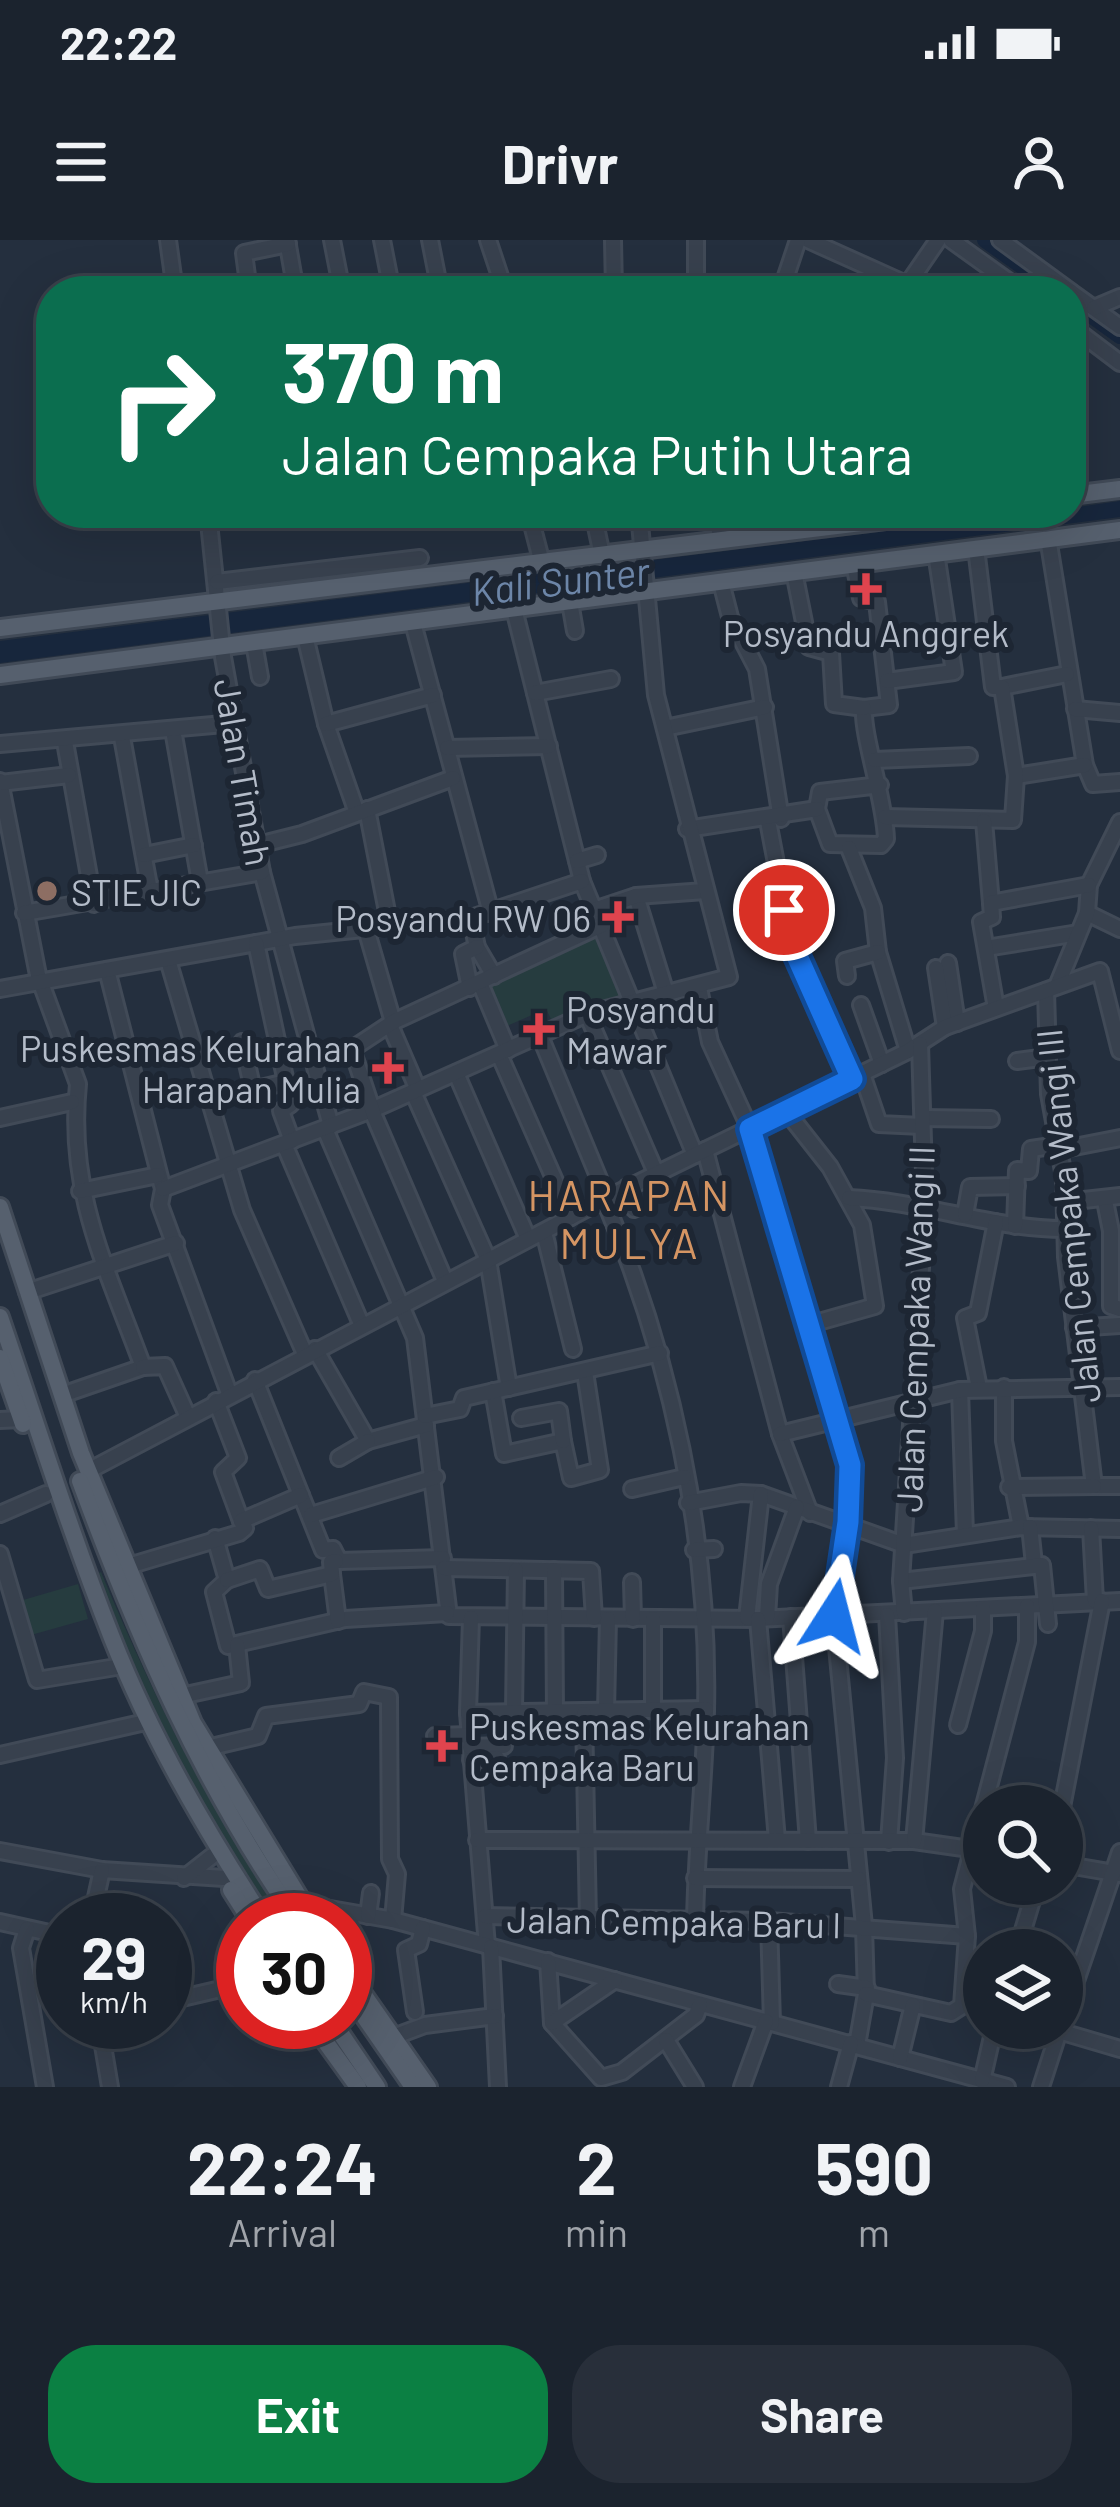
<!DOCTYPE html>
<style>
body{margin:0;font-family:Barlow,sans-serif;background:#282f3a;color:#f1f3f6;height:100vh;display:flex;flex-direction:column;font-size:45px;white-space:nowrap}
*{box-sizing:border-box;margin:0}
p{font-size:39px;color:#a0a4aa}
.icon{flex:none;width:66px;height:66px;fill:none;stroke:currentColor;stroke-width:2;stroke-linecap:round;stroke-linejoin:round}
.map{position:relative;height:1847px;overflow:hidden}
.drawer{display:flex;flex-direction:column;background:#1b232e;flex:1}
.drawer>*{flex:none}
.hud{position:absolute;left:36px;top:36px;width:1050px;height:252px;border-radius:48px;box-shadow:0 12px 48px #0002,0 0 0 3px #39404a;background:#0b6e4f;color:#fff;overflow:hidden}
.buttons{position:absolute;left:963px;top:1545px;display:grid;gap:24px}
.buttons a{display:grid;place-items:center;width:120px;height:120px;border-radius:50%;background:#1b232e;box-shadow:0 12px 48px #0002,0 0 0 3px #39404a;font-size:60px}
.speed{position:absolute;left:36px;top:1653px;display:flex;gap:24px;font-size:60px;font-weight:700;text-align:center}
.speed>*{display:grid;place-content:center;width:156px;height:156px;border-radius:50%;background:#1b232e;box-shadow:0 12px 48px #0002,0 0 0 3px #39404a;line-height:1}
.speed small{font-size:30px;font-weight:400}
.speed .limit{border:18px solid #d22;background:#fff;color:#111}
.pin{position:absolute;display:grid;place-items:center;width:102px;height:102px;color:#fff;margin:-51px;border:6px solid #fff;border-radius:50%;box-shadow:0 3px 12px #0007}
.me{position:absolute;width:132px;margin:-66px;rotate:9deg;stroke-linejoin:round;filter:drop-shadow(0 0 9px #0008)}
.turn{display:flex;align-items:center;gap:42px;height:252px;padding:0 48px;font-size:54px}
.turn .icon{width:156px;height:156px;stroke-width:2.5}
.turn b{display:block;font-size:84px;line-height:102px}
.eta{display:flex;justify-content:space-evenly;align-items:center;height:204px;text-align:center}
.eta b{font-size:72px;font-weight:700;line-height:84px}
.primary-button{display:flex;gap:24px;margin-top:auto;padding:24px 48px}
.primary-button a{flex:1;height:138px;border-radius:48px;background:#0b8043;color:#fff;font-size:48px;font-weight:700;line-height:138px;text-align:center}
.primary-button a+a{background:#282f3a;color:#f1f3f6}
.status{display:flex;justify-content:space-between;align-items:center;height:84px;padding:0 60px;background:#1b232e;direction:ltr}
.status svg{height:33px;fill:currentColor}
header{display:flex;justify-content:space-between;align-items:center;height:156px;padding:0 48px;background:#1b232e;font-size:54px;font-weight:700}
.map>svg:first-child{display:block}
.green{fill:#263c3f}
.water{fill:#17263c}
.lines{fill:none;stroke-linecap:round;stroke-linejoin:round}
.river{stroke:#17263c;stroke-width:16}
.minor-casing{stroke:#414a57;stroke-width:20}
.major-casing{stroke:#414a57;stroke-width:22}
.minor{stroke:#38414e;stroke-width:14}
.major{stroke:#56606e;stroke-width:16}
.route-casing{stroke:#114b97;stroke-width:30}
.route{stroke:#1a73e8;stroke-width:21}
.health-dot{fill:#e0444e;stroke:#1d2633;stroke-width:4.5}
.education-dot{fill:#8d6e63;stroke:#1d2633;stroke-width:4.5}
.labels{text-anchor:middle;dominant-baseline:central;stroke-width:12;stroke-linejoin:round;paint-order:stroke}
.poi-label{font-size:36px;fill:#b4bcc9;stroke:#1d2633;text-anchor:start}
.street-label{font-size:36px;fill:#b4bcc9;stroke:#1d2633}
.water-label{font-size:39px;font-style:italic;fill:#6d86a8;stroke:#1d2633}
.quarter-label{font-size:42px;letter-spacing:3px;fill:#d59563;stroke:#1d2633}
</style>
<div class="status"><b>22:22</b><svg viewBox="0 0 49 12"><path d="M0 12V9h3v3zM5 12V6h3v6zM10 12V3h3v9zM15 12V0h3v12zM26 1h20v11H26zM47 4h2v5h-2z"/></svg></div>
<header><svg class="icon" aria-label="menu" viewBox="0 0 24 24"><path d="M4 6h16M4 12h16M4 18h16"/></svg>Drivr<svg class="icon" aria-label="person" viewBox="0 0 24 24"><circle cx="12" cy="8" r="4"/><path d="M4 21q1-7 8-7t8 7"/></svg></header>
<div class="map">
<svg width="1120" height="1847" viewBox="0 0 1120 1847">
<rect width="100%" height="100%" fill="#242f3e"/>
<g class="green">
<polygon points="601,691 627,753 554,785 546,769 502,788 483,744"/>
<path d="M 101,1332 C 152,1454 210,1571 284,1680 L 274,1680 C 202,1570 143,1456 93,1335 Z"/>
<polygon points="78,1344 88,1379 31,1395 23,1360"/>
</g>
<polygon class="water" points="1120,261 1120,277 0,423 0,401 1032,273 1071,273 1071,268"/>
<g class="lines">
<g class="river">
<polyline points="985,0 1057,51"/>
<polyline points="1071,61 1120,96"/>
</g>
<defs>
<g id="minor">
<polyline points="168,0 175,51"/>
<polyline points="287,0 296,51"/>
<polyline points="332,0 342,51"/>
<polyline points="382,0 392,51"/>
<polyline points="430,0 440,51"/>
<polyline points="488,0 505,51"/>
<polyline points="613,0 614,51"/>
<polyline points="696,0 696,51"/>
<polyline points="808,0 906,44"/>
<polyline points="951,0 1022,51"/>
<polyline points="1000,0 1070,51"/>
<polyline points="249,51 244,13 288,4"/>
<polyline points="781,51 798,0"/>
<polyline points="903,51 938,0"/>
<polyline points="1071,52 1120,87"/>
<polyline points="1094,68 1120,57"/>
<polyline points="1071,86 1120,123"/>
<polyline points="208,273 223,417 262,632 331,886"/>
<polyline points="529,273 542,323"/>
<polyline points="593,273 602,315"/>
<polyline points="715,273 721,300"/>
<polyline points="209,280 254,273"/>
<polyline points="1048,298 1085,525 1093,544 1120,542"/>
<path d="M 854,324 L 861,358 L 877,362 L 889,465 L 864,468 C 862,496 885,560 886,599 L 881,605 L 830,604 L 817,569 L 820,552 L 880,545"/>
<polyline points="794,332 809,407 831,413 834,464 864,468"/>
<polyline points="217,342 420,318"/>
<polyline points="721,342 730,377 757,429 781,579"/>
<polyline points="570,362 575,391"/>
<polyline points="514,369 582,641 695,915"/>
<polyline points="413,383 491,673"/>
<polyline points="305,396 326,484 357,573"/>
<polyline points="254,403 260,437"/>
<polyline points="887,441 954,432 936,313"/>
<polyline points="1002,447 1067,434"/>
<polyline points="535,453 611,439"/>
<polyline points="1075,469 1120,473"/>
<polyline points="326,484 433,455"/>
<polyline points="665,488 765,467"/>
<polyline points="173,490 200,642"/>
<polyline points="122,497 150,651"/>
<polyline points="65,502 94,664"/>
<polyline points="0,504 235,483"/>
<polyline points="447,508 549,506"/>
<polyline points="875,520 969,516"/>
<polyline points="1016,536 1085,525"/>
<path d="M 0,541 L 38,735 L 78,844 C 67,952 106,1026 143,1127 L 62,1155"/>
<polyline points="0,543 69,535"/>
<polyline points="367,569 390,687"/>
<polyline points="885,577 1013,580 1016,536 1002,447 993,447 976,308"/>
<polyline points="768,581 792,707 852,839"/>
<polyline points="984,581 991,663"/>
<polyline points="687,589 817,569"/>
<polyline points="258,605 302,594 453,538"/>
<polyline points="849,608 873,668 878,712 908,811"/>
<polyline points="144,615 194,605"/>
<polyline points="577,621 597,615"/>
<polyline points="636,656 666,753"/>
<polyline points="594,670 636,656 705,651"/>
<polyline points="24,673 262,632"/>
<polyline points="1087,673 1120,689"/>
<polyline points="471,678 477,707 494,736"/>
<polyline points="366,689 393,782"/>
<polyline points="986,708 1078,693"/>
<polyline points="168,720 242,970 305,1114"/>
<polyline points="948,723 957,783"/>
<polyline points="936,728 945,787"/>
<polyline points="107,730 163,949 160,965 229,1153"/>
<polyline points="847,736 845,721 878,712"/>
<polyline points="480,743 508,810"/>
<polyline points="1057,746 1087,673 1089,645 1120,582"/>
<polyline points="470,748 463,714 477,707"/>
<polyline points="699,748 710,802 750,889 782,987 850,1224 848,1283 834,1376 864,1686 866,1754 857,1805"/>
<polyline points="0,749 295,696 471,678 582,641"/>
<polyline points="1046,751 1049,854 1064,937 1066,1017 1094,1246 1120,1246"/>
<polyline points="861,765 882,824"/>
<polyline points="996,768 981,682 992,677 991,663 1089,645"/>
<polyline points="587,774 656,933"/>
<polyline points="390,785 418,850"/>
<polyline points="540,796 607,958"/>
<polyline points="242,802 253,850"/>
<polyline points="499,814 571,977"/>
<polyline points="1017,821 1048,817"/>
<polyline points="456,833 528,999"/>
<polyline points="862,834 879,884 922,886"/>
<polyline points="413,852 488,1020 509,1148"/>
<polyline points="290,858 291,864 281,871 292,901"/>
<polyline points="210,860 286,842 256,703"/>
<polyline points="786,871 830,927 862,985 875,1066 808,1085"/>
<polyline points="0,878 72,862"/>
<polyline points="923,878 991,879"/>
<polyline points="325,889 415,1098 449,1376 758,1379 1120,1361"/>
<polyline points="284,904 362,1086"/>
<polyline points="705,910 780,1194 810,1273"/>
<polyline points="1059,910 1120,898"/>
<polyline points="627,947 634,969"/>
<polyline points="163,949 372,870 587,774 729,737 656,455 639,273"/>
<polyline points="80,951 158,935"/>
<path d="M 849,958 C 922,961 991,989 1064,989"/>
<path d="M 604,959 C 671,1117 710,1298 706,1471 C 704,1542 696,1612 695,1683"/>
<polyline points="1105,961 1111,991 1111,1066 1120,1069"/>
<polyline points="1066,962 1120,956"/>
<polyline points="965,975 970,947 1017,946"/>
<polyline points="1015,986 1017,930 1029,931 1031,909 1058,905"/>
<polyline points="544,992 573,1109"/>
<polyline points="445,1041 375,878 352,809 393,782 602,685"/>
<polyline points="27,1052 176,1003"/>
<polyline points="1074,1088 1120,1085"/>
<polyline points="315,1109 368,1201 426,1185"/>
<polyline points="143,1127 165,1126 188,1177"/>
<polyline points="255,1140 323,1310 333,1309 339,1321 443,1318"/>
<polyline points="1004,1147 1004,1201 1021,1287"/>
<polyline points="979,1148 965,1078 978,1073 996,982"/>
<polyline points="960,1150 965,1294"/>
<polyline points="493,1151 504,1214 563,1201 571,1238 600,1230 585,1132"/>
<polyline points="216,1161 238,1218 223,1232 241,1281"/>
<polyline points="425,1176 460,1169 464,1158 660,1113"/>
<polyline points="521,1178 559,1171 563,1201"/>
<polyline points="0,1180 22,1179"/>
<polyline points="780,1194 960,1150 1120,1147"/>
<polyline points="339,1218 368,1201"/>
<polyline points="88,1231 607,958 908,811 945,787 1100,731 1120,811"/>
<polyline points="1009,1247 1094,1246"/>
<polyline points="632,1249 684,1237"/>
<polyline points="688,1263 741,1253 761,1254 904,1305 1021,1287 1120,1289"/>
<polyline points="0,1274 46,1254"/>
<polyline points="311,1275 436,1237"/>
<polyline points="1030,1287 1034,1324"/>
<polyline points="1091,1288 1095,1361"/>
<polyline points="215,1298 227,1340 214,1352 228,1406 345,1379 447,1373"/>
<polyline points="694,1310 714,1309"/>
<polyline points="0,1314 37,1440 116,1427"/>
<polyline points="125,1327 239,1293 245,1288 241,1281 301,1255"/>
<polyline points="444,1328 591,1331 594,1378"/>
<polyline points="554,1330 555,1474"/>
<polyline points="332,1334 338,1381"/>
<polyline points="227,1340 260,1329 268,1349 332,1334 331,1322 336,1321"/>
<polyline points="901,1341 1042,1325 1048,1384"/>
<polyline points="632,1342 633,1379"/>
<polyline points="904,1373 901,1341 925,965 920,804"/>
<polyline points="887,1375 895,1518 889,1602"/>
<polyline points="791,1377 808,1601"/>
<polyline points="471,1378 468,1473 487,1706"/>
<polyline points="747,1378 761,1254"/>
<polyline points="767,1378 769,1344 797,1267"/>
<polyline points="758,1379 777,1600"/>
<polyline points="181,1456 241,1443 237,1405"/>
<polyline points="514,1471 516,1330"/>
<polyline points="606,1471 608,1379"/>
<polyline points="653,1471 653,1379"/>
<polyline points="468,1473 706,1469"/>
<polyline points="584,1474 588,1680"/>
<polyline points="958,1485 983,1391 983,1368"/>
<polyline points="435,1496 470,1495"/>
<polyline points="470,1507 504,1506"/>
<polyline points="207,1508 258,1496 266,1476 359,1464 364,1452 389,1457 390,1619 397,1634 393,1680"/>
<polyline points="0,1515 141,1483"/>
<polyline points="471,1520 497,1518"/>
<polyline points="1062,1567 1102,1361"/>
<polyline points="477,1600 914,1601 984,1611"/>
<polyline points="914,1601 935,1371"/>
<polyline points="0,1611 102,1630 224,1638"/>
<polyline points="1062,1624 1120,1634"/>
<polyline points="184,1638 212,1616"/>
<polyline points="695,1638 859,1639"/>
<polyline points="302,1664 393,1680 1007,1847"/>
<polyline points="368,1676 371,1653"/>
<polyline points="485,1676 769,1681 967,1696"/>
<polyline points="91,1680 102,1630"/>
<polyline points="769,1681 772,1783"/>
<polyline points="0,1682 63,1696"/>
<polyline points="27,1689 21,1708 45,1847"/>
<polyline points="491,1707 498,1847"/>
<polyline points="1017,1710 1037,1644"/>
<polyline points="548,1721 552,1783 601,1838 622,1832 696,1775 700,1764"/>
<polyline points="838,1744 867,1748"/>
<polyline points="866,1754 951,1773 962,1766 967,1696 962,1649 1027,1402 1027,1366"/>
<polyline points="165,1762 225,1748 243,1738"/>
<polyline points="415,1772 406,1710 419,1704 423,1688"/>
<polyline points="99,1782 110,1847"/>
<polyline points="1062,1782 1120,1612"/>
<polyline points="552,1783 615,1740"/>
<polyline points="1059,1791 1120,1809"/>
<polyline points="393,1797 425,1785 495,1776"/>
<polyline points="666,1800 695,1847"/>
<polyline points="900,1818 913,1765"/>
<polyline points="982,1841 994,1788"/>
<polyline points="742,1847 766,1781"/>
<polyline points="839,1847 851,1803"/>
<polyline points="1041,1847 1060,1788"/>
</g>
<g id="major">
<polyline points="1071,255 1120,249"/>
<polyline points="0,388 943,273"/>
<polyline points="0,435 1120,290"/>
<polyline points="0,967 81,1213 193,1483 313,1680"/>
<path d="M 0,1077 C 37,1185 70,1292 112,1398 C 151,1497 206,1591 264,1680"/>
<polyline points="0,1118 23,1184"/>
<path d="M 80,1241 C 137,1396 202,1544 297,1680"/>
<polyline points="231,1650 250,1680"/>
<polyline points="345,1728 428,1847"/>
<polyline points="345,1749 413,1847"/>
<polyline points="311,1782 358,1847"/>
<polyline points="333,1782 377,1847"/>
</g>
</defs>
<use href="#minor" class="minor-casing"/>
<use href="#major" class="major-casing"/>
<use href="#minor" class="minor"/>
<use href="#major" class="major"/>
</g>
<g class="lines">
<defs>
<polyline id="route" points="784,670 793,707 852,839 750,889 850,1225 848,1282 834,1376"/>
</defs>
<use href="#route" class="route-casing"/>
<use href="#route" class="route"/>
</g>
<g class="health-dot">
<path d="M860 331h12v12h12v12h-12v12h-12v-12h-12v-12h12z"/>
<path d="M612 659h12v12h12v12h-12v12h-12v-12h-12v-12h12z"/>
<path d="M533 771h12v12h12v12h-12v12h-12v-12h-12v-12h12z"/>
<path d="M382 810h12v12h12v12h-12v12h-12v-12h-12v-12h12z"/>
<path d="M436 1488h12v12h12v12h-12v12h-12v-12h-12v-12h12z"/>
</g>
<circle class="education-dot" cx="47" cy="651" r="12"/>
<g class="labels">
<g class="poi-label">
<text x="866" y="392" text-anchor="middle">Posyandu Anggrek</text>
<text x="71" y="651">STIE JIC</text>
<text x="591" y="677" text-anchor="end">Posyandu RW 06</text>
<text x="566" y="768">Posyandu<tspan x="566" dy="41">Mawar</tspan></text>
<text x="361" y="807" text-anchor="end">Puskesmas Kelurahan<tspan x="361" dy="41">Harapan Mulia</tspan></text>
<text x="469" y="1485">Puskesmas Kelurahan<tspan x="469" dy="41">Cempaka Baru</tspan></text>
</g>
<g class="street-label">
<text transform="translate(244 532) rotate(80)">Jalan Timah</text>
<text transform="translate(1067 976) rotate(-96)">Jalan Cempaka Wangi III</text>
<text transform="translate(914 1089) rotate(-88)">Jalan Cempaka Wangi II</text>
<text transform="translate(674 1681) rotate(1)">Jalan Cempaka Baru I</text>
</g>
<g class="water-label">
<text transform="translate(560 340) rotate(-7)">Kali Sunter</text>
</g>
<g class="quarter-label">
<text x="630" y="954">HARAPAN<tspan x="630" dy="48">MULYA</tspan></text>
</g>
</g>
</svg>
<div class="buttons">
<a><svg class="icon" aria-label="search" viewBox="0 0 24 24"><circle cx="10" cy="10" r="6"/><path d="M15 15l6 6"/></svg></a>
<a><svg class="icon" aria-label="layers" viewBox="0 0 24 24"><path d="M12 4l9 5-9 5-9-5zM3 14l9 5 9-5"/></svg></a>
</div>
<div class="speed"><div>29<small>km/h</small></div><div class="limit">30</div></div>
<div class="pin" style="left:784px;top:670px;background:#d93025"><svg class="icon" aria-label="arrive" viewBox="0 0 24 24"><path d="M6 21V4h12l-3 4 3 4H6"/></svg></div>
<svg class="me" style="left:834px;top:1376px" viewBox="-20 -20 40 40"><path d="M0-17L14 15 0 8-14 15z" fill="#1a73e8" stroke="#fff" stroke-width="4"/></svg>
<div class="hud">
<div class="turn"><svg class="icon" aria-label="right" viewBox="0 0 24 24"><path d="M7 20v-9h11M14 6l5 5-5 5"/></svg><div><b>370 m</b>Jalan Cempaka Putih Utara</div></div>
</div>
</div>
<section class="drawer">
<div class="eta">
<div><b>22:24</b><p>Arrival</p></div>
<div><b>2</b><p>min</p></div>
<div><b>590</b><p>m</p></div>
</div>
<div class="primary-button"><a>Exit</a><a>Share</a></div>
</section>
